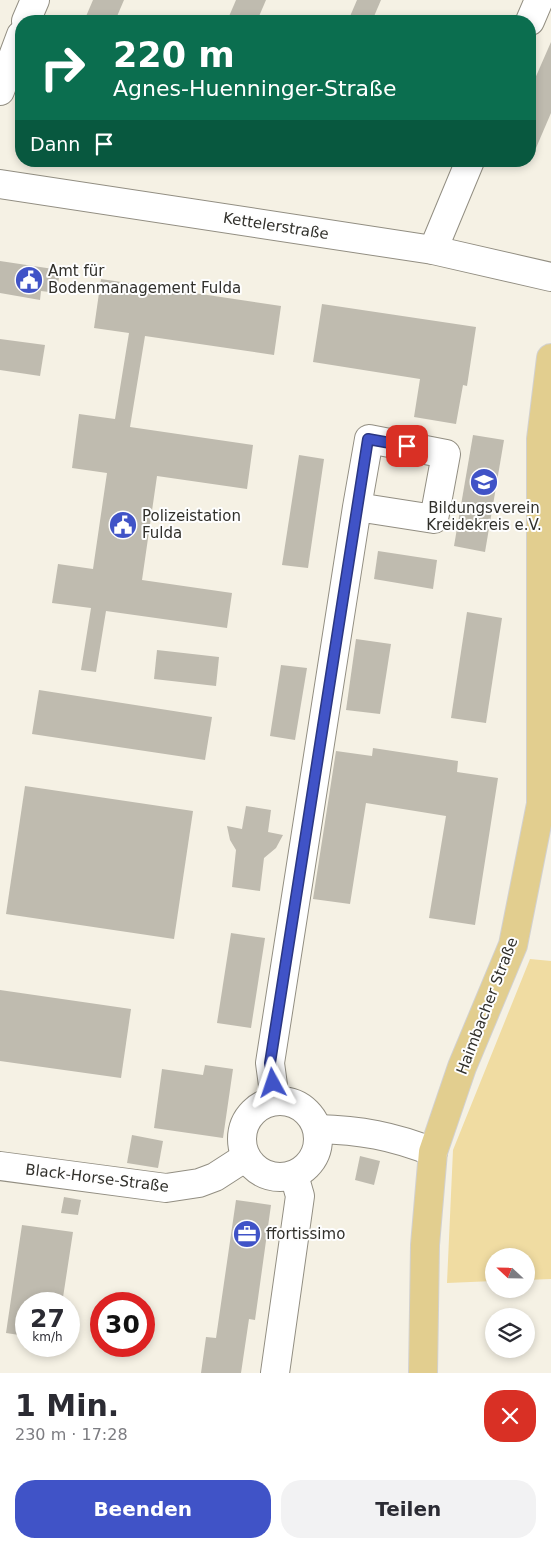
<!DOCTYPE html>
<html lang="de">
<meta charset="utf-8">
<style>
body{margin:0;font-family:"DejaVu Sans",sans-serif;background:#f2f2f3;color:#2b2b33;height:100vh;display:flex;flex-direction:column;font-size:19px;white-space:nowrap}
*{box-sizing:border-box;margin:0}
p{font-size:16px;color:#7c7c81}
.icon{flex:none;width:28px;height:28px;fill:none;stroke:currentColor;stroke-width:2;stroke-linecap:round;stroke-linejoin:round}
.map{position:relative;height:1373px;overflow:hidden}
.side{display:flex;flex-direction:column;background:#fff;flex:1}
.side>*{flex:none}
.banner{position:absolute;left:15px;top:15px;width:521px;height:152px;border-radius:20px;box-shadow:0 2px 8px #0003;background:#0b6e4f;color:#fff;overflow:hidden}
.needle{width:32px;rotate:292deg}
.buttons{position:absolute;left:485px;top:1248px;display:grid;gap:10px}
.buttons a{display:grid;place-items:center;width:50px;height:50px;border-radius:50%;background:#fff;box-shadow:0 2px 8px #0003;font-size:25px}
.speed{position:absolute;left:15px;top:1292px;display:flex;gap:10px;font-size:25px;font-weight:700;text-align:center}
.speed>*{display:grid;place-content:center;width:65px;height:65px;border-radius:50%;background:#fff;box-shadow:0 2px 8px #0003;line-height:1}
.speed small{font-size:12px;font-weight:400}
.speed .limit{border:8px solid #d22;background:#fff;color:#111}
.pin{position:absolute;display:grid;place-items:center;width:42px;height:42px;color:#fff;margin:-21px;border-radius:10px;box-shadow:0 2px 8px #0006}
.me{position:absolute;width:55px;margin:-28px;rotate:355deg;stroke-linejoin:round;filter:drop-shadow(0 0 4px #0008)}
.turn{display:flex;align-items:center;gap:18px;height:105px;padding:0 15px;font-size:22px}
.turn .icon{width:65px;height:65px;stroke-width:2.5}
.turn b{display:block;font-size:35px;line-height:42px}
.then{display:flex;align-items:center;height:48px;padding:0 15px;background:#0003;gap:10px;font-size:19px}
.round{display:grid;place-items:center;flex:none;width:52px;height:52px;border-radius:20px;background:#f2f2f3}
.headline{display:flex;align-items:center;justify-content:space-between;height:85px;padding:0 15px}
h1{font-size:30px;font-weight:800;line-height:38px}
.action{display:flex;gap:10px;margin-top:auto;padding:10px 15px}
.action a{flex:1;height:58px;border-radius:20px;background:#4053c7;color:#fff;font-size:20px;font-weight:800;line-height:58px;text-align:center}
.action a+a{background:#f2f2f3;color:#2b2b33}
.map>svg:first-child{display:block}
.green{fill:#f0dca2}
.building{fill:#bfbbaf}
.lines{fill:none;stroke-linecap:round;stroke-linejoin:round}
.minor-casing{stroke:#928e82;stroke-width:30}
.major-casing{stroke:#d2d1d0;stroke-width:30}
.minor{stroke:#fff;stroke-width:28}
.major{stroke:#e2ce8f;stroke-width:28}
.route-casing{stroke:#2a3681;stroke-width:12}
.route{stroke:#4053c7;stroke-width:9}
.labels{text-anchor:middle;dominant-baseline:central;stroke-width:4;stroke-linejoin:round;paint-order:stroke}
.street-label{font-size:15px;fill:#31302b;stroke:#fefefe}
.poi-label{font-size:15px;fill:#31302b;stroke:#fefefe;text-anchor:start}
</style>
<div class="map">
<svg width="551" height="1373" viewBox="0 0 551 1373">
<rect width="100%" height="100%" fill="#f5f1e4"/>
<polygon class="green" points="530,959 551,961 551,1279 526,1280 526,1256 494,1256 494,1281 447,1283 453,1150"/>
<g class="building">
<polygon points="93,0 124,0 115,21 84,21"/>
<polygon points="236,0 266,0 257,21 227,21"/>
<polygon points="357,0 381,0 372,21 348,21"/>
<polygon points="551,42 551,113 530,162 530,90"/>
<polygon points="0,261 60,270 57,293 41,291 40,300 0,293"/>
<polygon points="101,279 281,306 274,355 145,336 130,427 253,445 247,489 157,476 142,580 232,593 227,628 106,611 96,672 81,670 91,608 52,603 58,564 93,569 107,473 72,468 79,414 115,419 129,333 94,328"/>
<polygon points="322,304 476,327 467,386 463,385 456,424 414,417 420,379 313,362"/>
<polygon points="0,339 45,345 40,376 0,370"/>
<polygon points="473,435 504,440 485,552 454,546"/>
<polygon points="299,455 324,459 308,568 282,565"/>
<polygon points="378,551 437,560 433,589 374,579"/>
<polygon points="467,612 502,618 486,723 451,718"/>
<polygon points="356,639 391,644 380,714 346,710"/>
<polygon points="157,650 219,657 216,686 154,679"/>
<polygon points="281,665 307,668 295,740 270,736"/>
<polygon points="39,690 212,717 205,760 32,734"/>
<polygon points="373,748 458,761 457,772 498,778 475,925 429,918 446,816 366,803 350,904 313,899 336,751 372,756"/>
<polygon points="25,786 193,811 174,939 6,914"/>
<polygon points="246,806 271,810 268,832 283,835 276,848 264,858 260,891 232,887 236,850 230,840 227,826 242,829"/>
<polygon points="231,933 265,938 251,1028 217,1023"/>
<polygon points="0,990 131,1009 121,1078 0,1061"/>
<polygon points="205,1065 233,1069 223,1138 154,1128 162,1069 203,1075"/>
<polygon points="132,1135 163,1141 158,1168 127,1163"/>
<polygon points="360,1156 380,1161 374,1185 355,1180"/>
<polygon points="64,1197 81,1200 78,1215 61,1213"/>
<polygon points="236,1200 271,1205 255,1320 249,1319 241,1373 201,1373 206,1337 216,1338"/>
<polygon points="22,1225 73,1232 62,1304 26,1304 26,1336 6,1333"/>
</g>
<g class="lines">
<defs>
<g id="minor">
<polyline points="26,21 35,0"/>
<polyline points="530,21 539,0"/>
<polyline points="0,91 21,35"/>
<polyline points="0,184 433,250 551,277"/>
<polyline points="433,250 470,161"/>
<polyline points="275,1100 270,1063 357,507 369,439 446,454 434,519 357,507"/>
<circle cx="280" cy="1139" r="38"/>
<path d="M 318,1129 C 360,1130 393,1136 433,1152"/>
<polyline points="0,1166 166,1188 199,1183 215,1177 246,1157"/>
<polyline points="275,1373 300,1196 294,1175"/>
</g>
<polyline id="major" points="423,1373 425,1245 433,1152 462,1067 513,945 541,804 541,439 551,358"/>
</defs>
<use href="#minor" class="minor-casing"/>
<use href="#major" class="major-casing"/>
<use href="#minor" class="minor"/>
<use href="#major" class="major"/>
</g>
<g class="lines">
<defs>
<polyline id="route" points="273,1083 270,1063 368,439 407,446"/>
</defs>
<use href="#route" class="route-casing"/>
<use href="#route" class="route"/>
</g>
<defs>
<symbol id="civic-disc" viewBox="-11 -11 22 22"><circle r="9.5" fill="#4053c7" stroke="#fefefe"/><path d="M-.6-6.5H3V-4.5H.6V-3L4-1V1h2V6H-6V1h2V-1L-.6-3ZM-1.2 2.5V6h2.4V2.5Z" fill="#fff"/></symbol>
<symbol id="school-disc" viewBox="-11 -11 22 22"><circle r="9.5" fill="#4053c7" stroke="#fefefe"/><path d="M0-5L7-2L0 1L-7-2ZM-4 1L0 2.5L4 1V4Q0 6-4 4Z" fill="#fff"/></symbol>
<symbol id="office-disc" viewBox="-11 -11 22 22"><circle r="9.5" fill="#4053c7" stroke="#fefefe"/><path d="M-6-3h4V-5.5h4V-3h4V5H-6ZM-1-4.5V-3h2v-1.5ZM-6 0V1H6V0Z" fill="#fff"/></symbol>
</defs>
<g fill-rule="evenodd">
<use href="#civic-disc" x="13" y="264" width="32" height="32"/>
<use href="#school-disc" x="468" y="466" width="32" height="32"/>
<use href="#civic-disc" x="107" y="509" width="32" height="32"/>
<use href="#office-disc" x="231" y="1218" width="32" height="32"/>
</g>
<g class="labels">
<g class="street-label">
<text transform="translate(276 226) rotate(9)">Kettelerstraße</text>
<text transform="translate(487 1006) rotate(-69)">Haimbacher Straße</text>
<text transform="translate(97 1178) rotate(7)">Black-Horse-Straße</text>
</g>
<g class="poi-label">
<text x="48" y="271">Amt für<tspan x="48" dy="17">Bodenmanagement Fulda</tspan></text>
<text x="484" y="508" text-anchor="middle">Bildungsverein<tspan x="484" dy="17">Kreidekreis e.V.</tspan></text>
<text x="142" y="516">Polizeistation<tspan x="142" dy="17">Fulda</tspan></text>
<text x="266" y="1234">ffortissimo</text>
</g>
</g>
</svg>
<div class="buttons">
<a><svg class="needle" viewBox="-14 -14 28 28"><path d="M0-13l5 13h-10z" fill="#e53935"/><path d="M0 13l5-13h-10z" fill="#7c7c81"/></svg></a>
<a><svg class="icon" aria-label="layers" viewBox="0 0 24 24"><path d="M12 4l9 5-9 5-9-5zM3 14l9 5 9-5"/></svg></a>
</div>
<div class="speed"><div>27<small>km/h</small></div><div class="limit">30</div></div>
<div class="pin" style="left:407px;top:446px;background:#d93025"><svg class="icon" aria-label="arrive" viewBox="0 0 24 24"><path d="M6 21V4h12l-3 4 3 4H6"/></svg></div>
<svg class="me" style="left:273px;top:1083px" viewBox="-20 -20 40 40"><path d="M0-17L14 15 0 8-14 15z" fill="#4053c7" stroke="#fff" stroke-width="4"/></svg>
<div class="banner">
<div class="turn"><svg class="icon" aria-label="right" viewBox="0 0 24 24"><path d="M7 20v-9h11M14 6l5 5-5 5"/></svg><div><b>220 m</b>Agnes-Huenninger-Straße</div></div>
<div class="then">Dann<svg class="icon" aria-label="arrive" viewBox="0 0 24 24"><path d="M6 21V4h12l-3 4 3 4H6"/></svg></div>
</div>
</div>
<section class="side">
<div class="headline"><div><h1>1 Min.</h1><p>230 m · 17:28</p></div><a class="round" style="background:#d93025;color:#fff"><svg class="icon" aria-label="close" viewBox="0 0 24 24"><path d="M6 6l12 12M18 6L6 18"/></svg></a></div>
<div class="action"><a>Beenden</a><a>Teilen</a></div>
</section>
